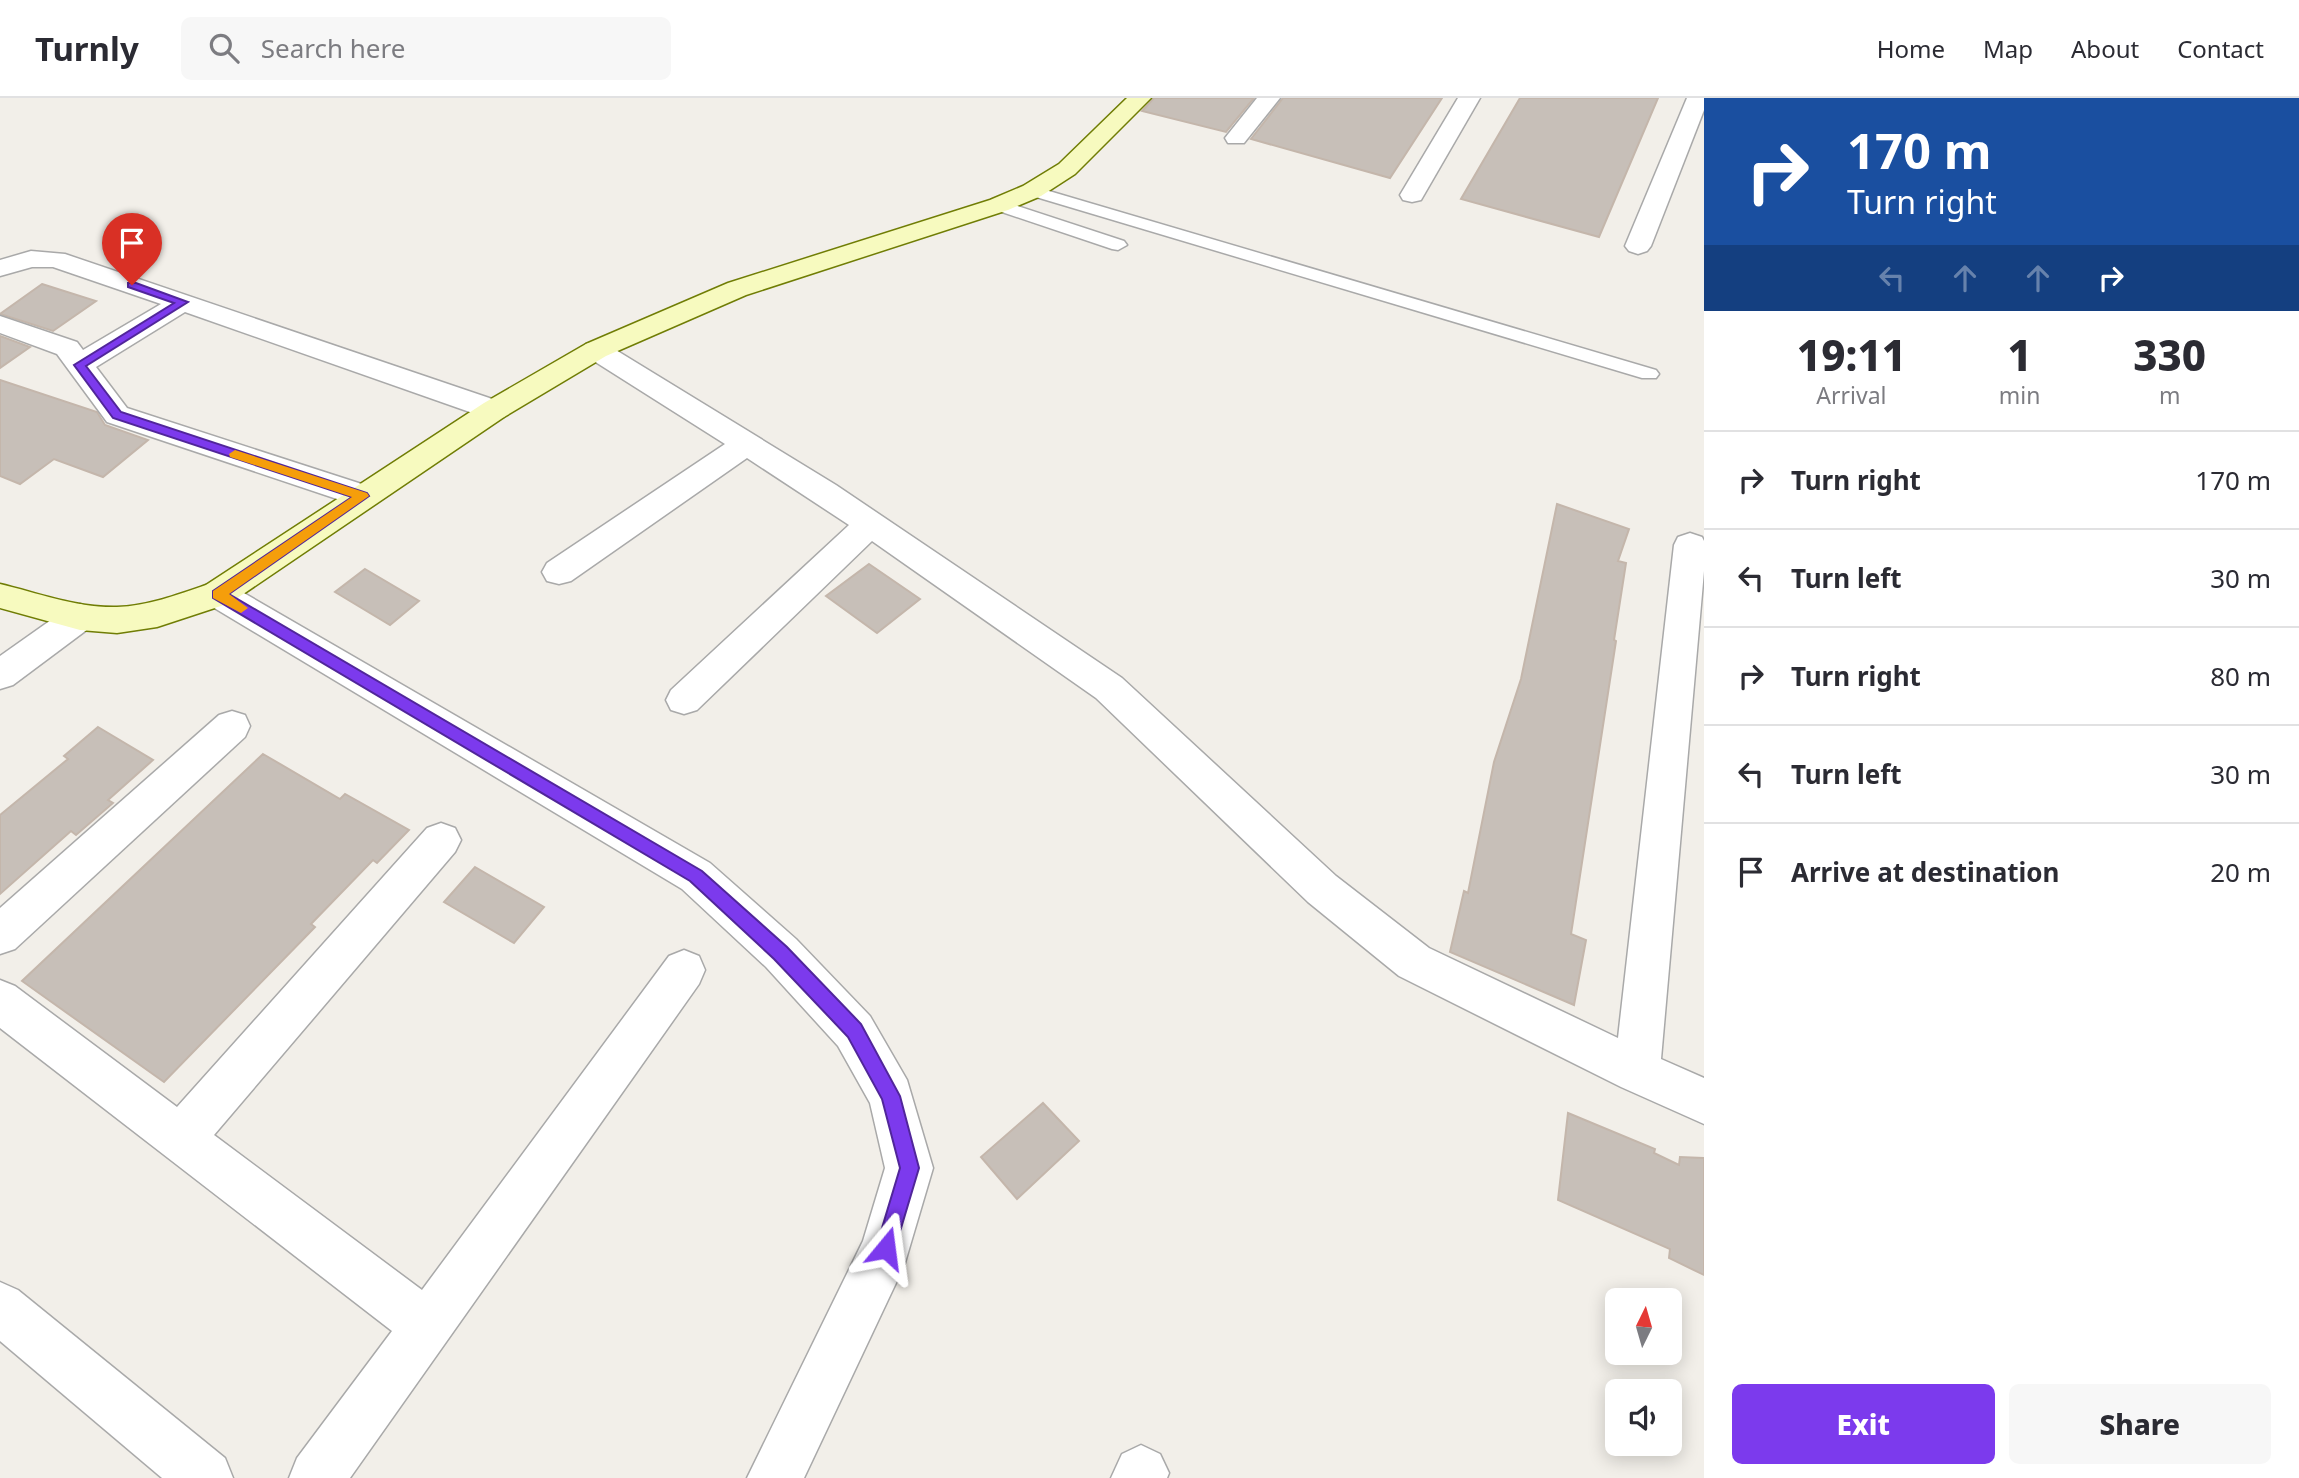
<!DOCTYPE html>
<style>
body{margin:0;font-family:"Noto Sans",sans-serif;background:#f7f7f7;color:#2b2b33;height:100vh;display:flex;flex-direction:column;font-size:26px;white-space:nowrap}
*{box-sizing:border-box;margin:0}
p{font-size:23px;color:#7c7c81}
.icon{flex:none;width:38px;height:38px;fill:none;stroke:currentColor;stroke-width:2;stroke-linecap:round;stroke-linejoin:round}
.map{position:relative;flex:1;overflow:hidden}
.drawer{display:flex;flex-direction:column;background:#fff;width:595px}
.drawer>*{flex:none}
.hud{background:#1a4fa0;color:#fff;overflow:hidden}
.needle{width:46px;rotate:5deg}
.fabs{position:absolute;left:1605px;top:1190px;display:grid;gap:14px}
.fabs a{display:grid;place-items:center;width:77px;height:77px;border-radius:10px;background:#fff;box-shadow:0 4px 18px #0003;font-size:35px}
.pin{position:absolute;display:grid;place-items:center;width:60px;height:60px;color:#fff;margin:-72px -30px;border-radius:50% 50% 50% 0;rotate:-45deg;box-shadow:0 0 7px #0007}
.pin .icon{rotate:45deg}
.me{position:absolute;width:77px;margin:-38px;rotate:16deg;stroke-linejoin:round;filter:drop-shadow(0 0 5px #0008)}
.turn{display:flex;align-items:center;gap:24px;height:147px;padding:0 28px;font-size:32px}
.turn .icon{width:91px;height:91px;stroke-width:2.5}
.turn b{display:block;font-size:49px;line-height:60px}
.lanes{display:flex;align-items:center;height:66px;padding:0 28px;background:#0003;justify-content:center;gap:35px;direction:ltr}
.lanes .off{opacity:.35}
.eta{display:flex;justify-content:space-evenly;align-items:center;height:119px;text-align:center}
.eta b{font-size:42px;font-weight:800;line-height:49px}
.button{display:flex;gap:14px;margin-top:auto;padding:14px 28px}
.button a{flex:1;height:80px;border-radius:10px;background:#7c3aed;color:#fff;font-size:28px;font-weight:800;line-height:80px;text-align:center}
.button a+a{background:#f7f7f7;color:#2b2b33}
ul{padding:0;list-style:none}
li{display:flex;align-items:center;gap:21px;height:98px;padding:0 28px;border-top:2px solid #e1e1e2}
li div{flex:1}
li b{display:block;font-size:26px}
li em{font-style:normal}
header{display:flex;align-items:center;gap:42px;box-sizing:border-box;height:98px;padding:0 35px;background:#fff;border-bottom:2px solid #e1e1e2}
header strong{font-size:33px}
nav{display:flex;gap:38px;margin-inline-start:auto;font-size:24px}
.search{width:490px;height:63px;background:#f7f7f7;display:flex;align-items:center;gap:18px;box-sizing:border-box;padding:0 24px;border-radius:10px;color:#7c7c81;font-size:26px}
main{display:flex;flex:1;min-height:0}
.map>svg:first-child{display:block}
.building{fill:#c7bfb8;stroke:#c4b6ab;stroke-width:2}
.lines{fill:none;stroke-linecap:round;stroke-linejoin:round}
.lane-casing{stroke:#a9a9a9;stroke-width:3}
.street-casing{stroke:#a9a9a9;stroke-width:3}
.secondary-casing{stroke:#707d05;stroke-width:3}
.lane{fill:#fff;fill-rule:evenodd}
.street{fill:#fff;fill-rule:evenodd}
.secondary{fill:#f7fabf;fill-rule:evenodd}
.route{fill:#7c3aed;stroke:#51269a;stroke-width:2}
.slow{fill:#f59e0b}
</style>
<header>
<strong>Turnly</strong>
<div class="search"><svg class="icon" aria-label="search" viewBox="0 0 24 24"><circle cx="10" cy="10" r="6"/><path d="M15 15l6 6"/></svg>Search here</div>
<nav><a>Home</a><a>Map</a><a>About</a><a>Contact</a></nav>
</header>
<main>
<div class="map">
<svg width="1704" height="1380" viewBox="0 0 1704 1380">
<rect width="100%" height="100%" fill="#f2efe9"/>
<g class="building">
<polygon points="1154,0 1254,0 1226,34 1142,13"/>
<polygon points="1283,0 1442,0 1390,80 1251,41"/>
<polygon points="1520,0 1658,0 1599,139 1461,101"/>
<polygon points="42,186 96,203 53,233 0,216"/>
<polygon points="0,238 30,249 0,270"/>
<polygon points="0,282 97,314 105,327 148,342 103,379 54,361 20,386 0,378"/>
<polygon points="1557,406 1629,431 1618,463 1626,465 1614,542 1616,543 1571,836 1586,842 1574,907 1450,854 1464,793 1468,795 1494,664 1521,581"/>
<polygon points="869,466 920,501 877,535 826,498"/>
<polygon points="365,471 419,503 390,527 335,494"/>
<polygon points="98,629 153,662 108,702 113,705 76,737 71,733 0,796 0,717 68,661 64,658"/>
<polygon points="263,656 340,701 345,696 409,732 377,765 373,762 311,826 315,829 164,984 22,883"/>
<polygon points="475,769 544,809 514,845 444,804"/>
<polygon points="1043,1005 1079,1043 1017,1101 981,1059"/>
<polygon points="1568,1015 1655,1051 1654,1055 1679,1067 1680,1059 1704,1060 1704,1177 1669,1160 1670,1151 1558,1102"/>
</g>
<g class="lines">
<defs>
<g id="lane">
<polygon points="1032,88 1656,272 1659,276 1656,280 1642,280 1026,96 1024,93"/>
<polygon points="999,102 1124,143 1127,147 1118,152 1112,151 993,111 991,107"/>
</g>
<g id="street">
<polygon points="1257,0 1280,0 1244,45 1228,45 1225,40"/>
<polygon points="1458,0 1480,0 1421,102 1412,104 1403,102 1400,97"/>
<polygon points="1687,0 1704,0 1704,12 1651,148 1647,153 1638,156 1629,153 1625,148"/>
<polygon points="31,153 65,156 504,305 509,312 504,319 494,321 484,319 185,214 96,269 127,310 374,390 379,398 374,406 363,409 352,406 107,324 57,256 0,235 0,218 77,244 83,252 161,206 53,169 32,169 0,178 0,162"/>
<polygon points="596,244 606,246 836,387 1122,580 1336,778 1429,850 1618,940 1674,447 1678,439 1690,435 1702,439 1704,443 1704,473 1661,961 1704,980 1704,1026 1621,989 1399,878 1308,804 1096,600 872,443 697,612 684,616 671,612 666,602 671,592 849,427 747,360 571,483 559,486 547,483 542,474 547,465 725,346 586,258 582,252 586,246"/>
<polygon points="218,484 230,487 710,765 796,841 870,918 907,982 933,1070 904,1168 804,1380 747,1380 863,1143 885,1070 870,1005 838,948 766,869 682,791 206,505 201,496 206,487"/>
<polygon points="80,506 92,510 97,519 92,528 13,587 0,591 0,558 68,510"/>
<polygon points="232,613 245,617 250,628 245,639 15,851 0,856 0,810 219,617"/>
<polygon points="441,725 455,730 461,742 455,754 214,1037 422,1192 669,858 684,852 699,858 705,872 699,886 350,1380 289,1380 297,1360 392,1233 0,930 0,882 15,888 177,1009 427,730"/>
<polygon points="0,1184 18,1192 225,1360 233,1380 162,1380 0,1243"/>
<polygon points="1141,1347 1160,1356 1169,1375 1167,1380 1111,1380 1122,1356"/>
</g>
<path id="secondary" d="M 1127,0 L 1151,0 L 1075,76 L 1041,98 L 1008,112 L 746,197 L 606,258 L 504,319 L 230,505 L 157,529 L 117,535 L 80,532 L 0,510 L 0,486 C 38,495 77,510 117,509 C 147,508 177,497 206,487 L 484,305 L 586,246 L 728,185 L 990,102 L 1023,88 L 1059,66 Z"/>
</defs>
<use href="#lane" class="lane-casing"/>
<use href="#street" class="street-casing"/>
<use href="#secondary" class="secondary-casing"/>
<use href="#lane" class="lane"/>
<use href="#street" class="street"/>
<use href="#secondary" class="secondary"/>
</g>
<polygon class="route" points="128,185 136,185 188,204 86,268 121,314 367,395 369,398 229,496 702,773 787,849 861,926 900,998 919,1070 893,1157 886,1160 879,1157 876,1150 900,1070 882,1001 848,939 774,861 690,783 213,500 213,493 352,399 113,320 74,267 174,205 128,189"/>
<polygon class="slow" points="235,352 367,395 369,398 229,496 248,510 241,515 213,500 213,493 352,399 230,359 229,356"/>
</svg>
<div class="fabs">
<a><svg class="needle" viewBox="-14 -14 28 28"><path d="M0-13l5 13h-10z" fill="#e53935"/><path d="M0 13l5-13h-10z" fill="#7c7c81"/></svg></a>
<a><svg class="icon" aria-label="sound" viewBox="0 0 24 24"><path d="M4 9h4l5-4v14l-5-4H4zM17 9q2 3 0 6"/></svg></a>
</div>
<div class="pin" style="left:132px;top:187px;background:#d93025"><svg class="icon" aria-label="arrive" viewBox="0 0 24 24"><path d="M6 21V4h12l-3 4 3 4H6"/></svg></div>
<svg class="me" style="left:886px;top:1150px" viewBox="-20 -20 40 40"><path d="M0-17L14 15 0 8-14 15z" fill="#7c3aed" stroke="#fff" stroke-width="4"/></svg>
</div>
<section class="drawer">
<div class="hud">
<div class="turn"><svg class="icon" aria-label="right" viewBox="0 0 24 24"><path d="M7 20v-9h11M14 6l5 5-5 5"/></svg><div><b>170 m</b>Turn right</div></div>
<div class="lanes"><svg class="icon off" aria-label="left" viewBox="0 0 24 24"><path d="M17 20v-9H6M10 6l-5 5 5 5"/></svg><svg class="icon off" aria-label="ahead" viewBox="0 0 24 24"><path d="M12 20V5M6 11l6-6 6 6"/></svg><svg class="icon off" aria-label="ahead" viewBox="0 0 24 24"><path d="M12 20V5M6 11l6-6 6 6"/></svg><svg class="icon" aria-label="right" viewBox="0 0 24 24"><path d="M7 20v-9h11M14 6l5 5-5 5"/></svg></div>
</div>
<div class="eta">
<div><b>19:11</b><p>Arrival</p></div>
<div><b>1</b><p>min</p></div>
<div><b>330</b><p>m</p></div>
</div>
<ul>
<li><svg class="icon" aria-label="right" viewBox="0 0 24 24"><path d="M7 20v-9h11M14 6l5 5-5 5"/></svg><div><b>Turn right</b></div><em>170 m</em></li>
<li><svg class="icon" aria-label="left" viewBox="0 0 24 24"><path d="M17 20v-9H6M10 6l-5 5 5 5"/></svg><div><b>Turn left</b></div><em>30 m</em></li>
<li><svg class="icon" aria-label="right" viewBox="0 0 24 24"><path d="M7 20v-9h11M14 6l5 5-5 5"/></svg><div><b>Turn right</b></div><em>80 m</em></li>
<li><svg class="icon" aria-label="left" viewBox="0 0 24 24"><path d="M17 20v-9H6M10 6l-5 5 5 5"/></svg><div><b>Turn left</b></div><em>30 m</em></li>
<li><svg class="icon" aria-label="arrive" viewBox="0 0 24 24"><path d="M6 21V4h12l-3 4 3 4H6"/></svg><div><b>Arrive at destination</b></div><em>20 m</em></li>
</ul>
<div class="button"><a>Exit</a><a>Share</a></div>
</section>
</main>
